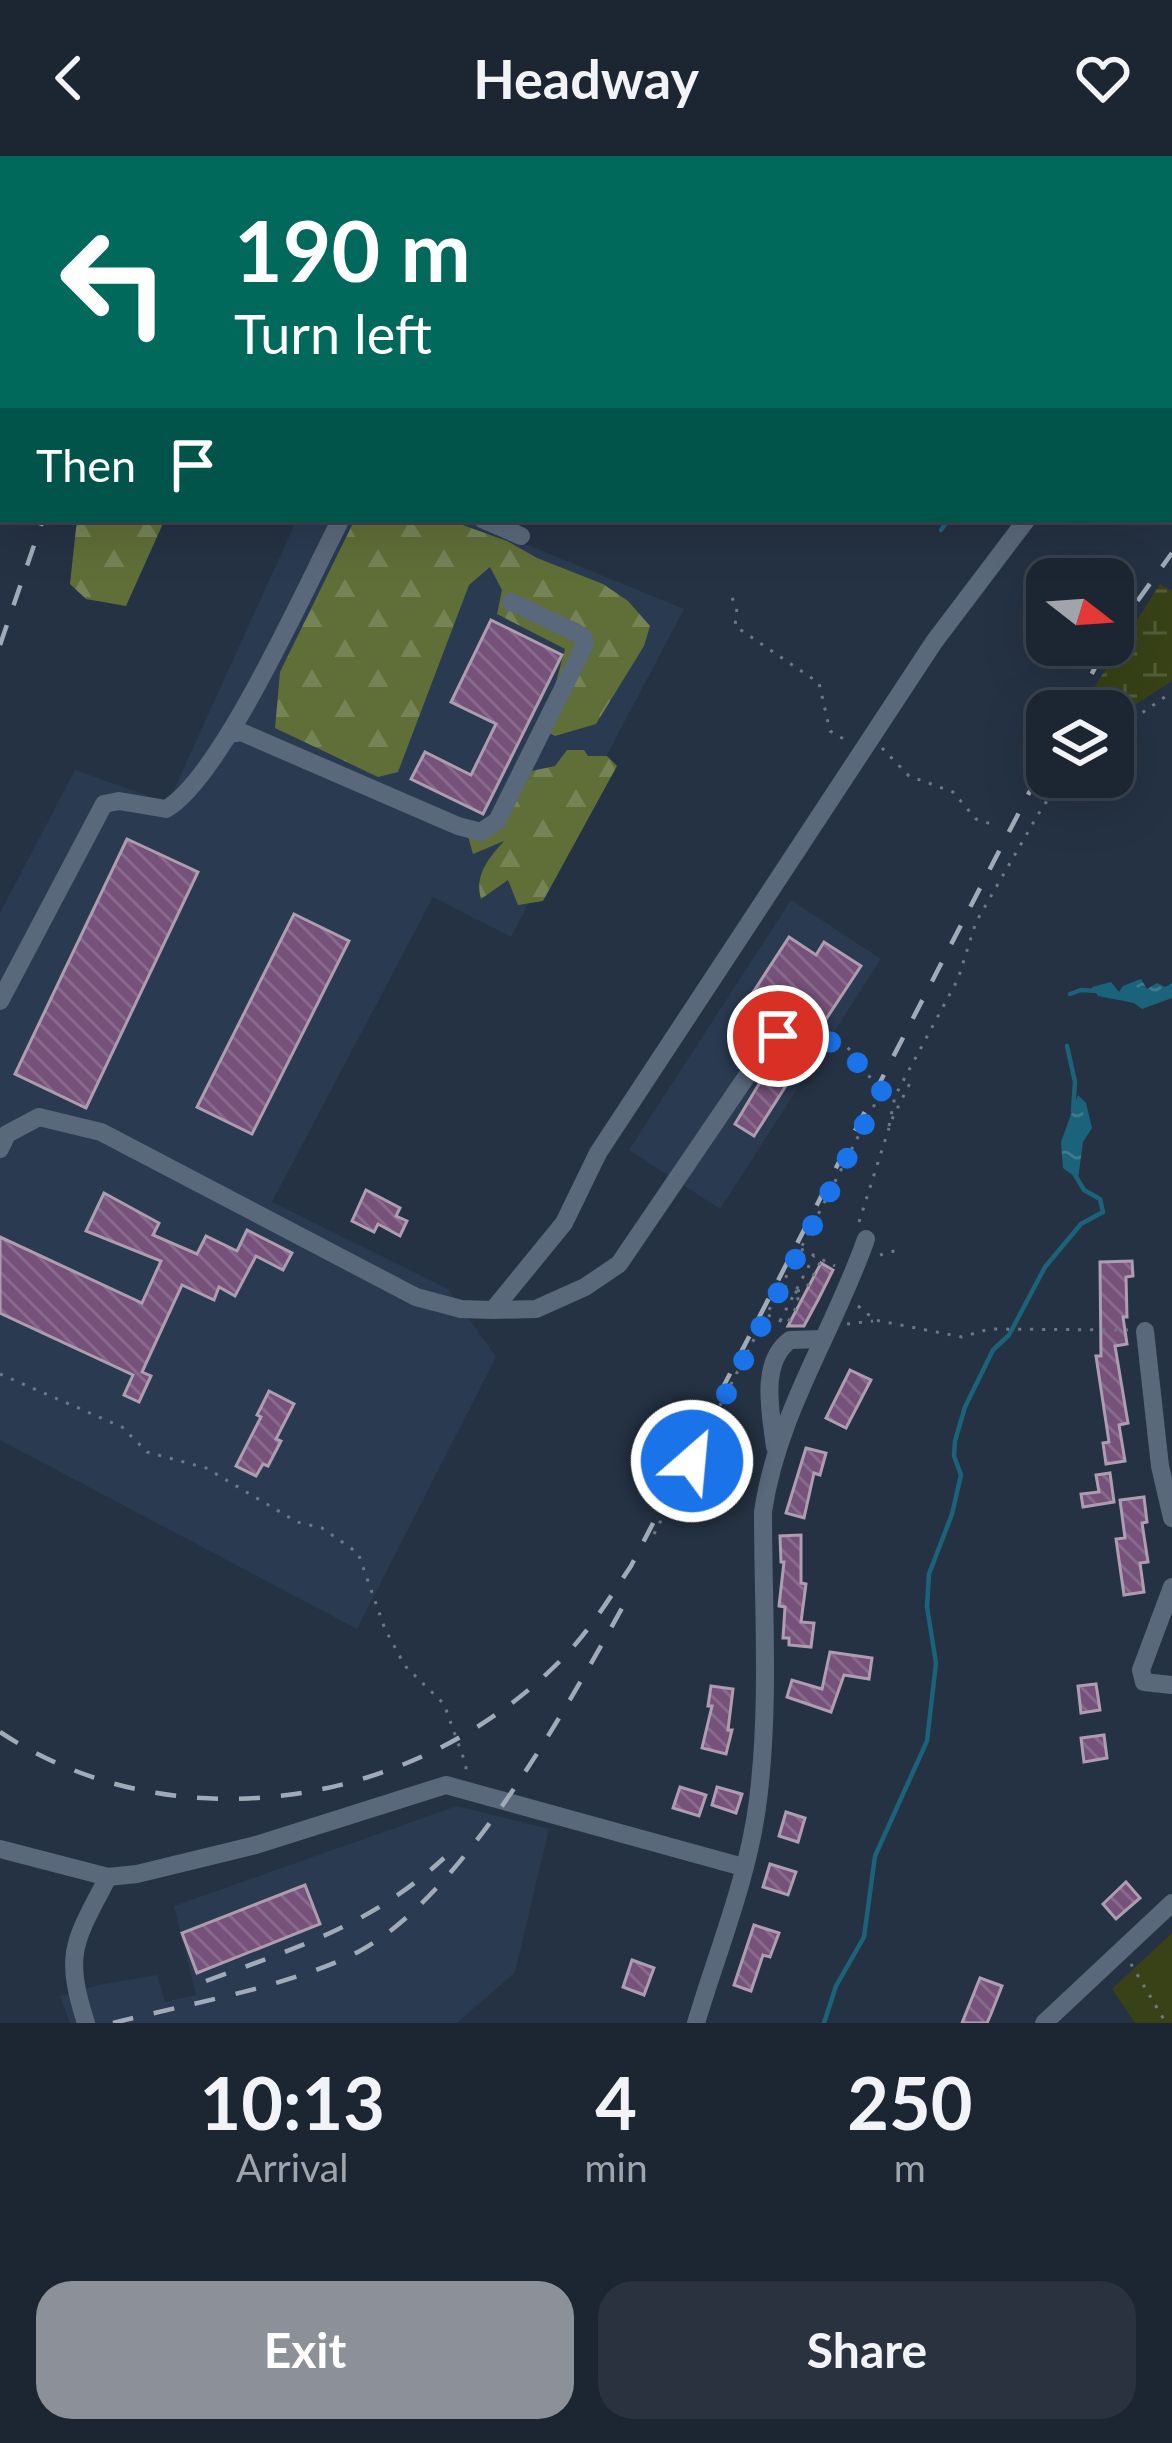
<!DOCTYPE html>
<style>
body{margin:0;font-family:Lato,sans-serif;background:#29323e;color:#f1f3f6;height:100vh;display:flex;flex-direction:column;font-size:45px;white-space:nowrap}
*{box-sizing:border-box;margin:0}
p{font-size:39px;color:#a0a5ac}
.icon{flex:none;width:66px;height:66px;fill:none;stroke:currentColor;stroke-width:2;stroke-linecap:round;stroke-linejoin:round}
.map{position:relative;height:1867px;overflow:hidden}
.side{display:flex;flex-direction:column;background:#1c2632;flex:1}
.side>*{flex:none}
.banner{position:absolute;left:0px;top:0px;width:1173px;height:366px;box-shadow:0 12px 48px #0002,0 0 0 3px #3a434d;background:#00695c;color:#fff;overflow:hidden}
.needle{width:78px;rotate:107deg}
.fabs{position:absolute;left:1026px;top:402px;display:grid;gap:24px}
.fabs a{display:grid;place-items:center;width:108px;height:108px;border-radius:24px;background:#1c2632;box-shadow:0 12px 48px #0002,0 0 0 3px #3a434d;font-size:60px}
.pin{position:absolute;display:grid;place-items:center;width:102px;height:102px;color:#fff;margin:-51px;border:6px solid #fff;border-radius:50%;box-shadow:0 3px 12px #0007}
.me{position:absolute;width:132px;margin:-66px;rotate:27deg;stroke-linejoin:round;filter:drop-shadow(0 0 9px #0008)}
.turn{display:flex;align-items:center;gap:42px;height:252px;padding:0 36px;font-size:54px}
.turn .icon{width:156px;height:156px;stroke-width:2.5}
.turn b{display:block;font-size:84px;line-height:102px}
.then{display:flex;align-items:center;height:114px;padding:0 36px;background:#0003;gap:24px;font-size:45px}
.eta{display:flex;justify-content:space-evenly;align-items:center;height:204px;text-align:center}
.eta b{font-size:72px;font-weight:700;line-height:84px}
.action{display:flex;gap:24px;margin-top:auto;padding:24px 36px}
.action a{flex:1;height:138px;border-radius:36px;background:#8c9099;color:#fff;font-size:48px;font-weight:700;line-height:138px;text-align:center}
.action a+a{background:#29323e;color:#f1f3f6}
header{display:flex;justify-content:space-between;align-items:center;height:156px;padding:0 36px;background:#1c2632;font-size:54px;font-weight:700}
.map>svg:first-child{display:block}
.built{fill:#2a3a51}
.forest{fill:url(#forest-firs)}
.wetland{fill:url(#wetland-marsh)}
.park{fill:#384216}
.water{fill:url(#water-ripples)}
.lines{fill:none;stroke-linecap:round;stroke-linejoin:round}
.stream{stroke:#1a637b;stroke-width:4.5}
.building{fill:url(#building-back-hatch);stroke:#ae9cb0;stroke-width:3}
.path{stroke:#6e7988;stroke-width:3;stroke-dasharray:3 9;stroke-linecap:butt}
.minor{stroke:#5a687b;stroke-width:18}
.rail{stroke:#a1abb8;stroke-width:4.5;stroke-dasharray:21 21;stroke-linecap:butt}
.route{stroke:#1a73e8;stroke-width:21;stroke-dasharray:0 37.8}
</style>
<header><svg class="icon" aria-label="back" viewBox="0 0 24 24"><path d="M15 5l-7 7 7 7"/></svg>Headway<svg class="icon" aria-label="heart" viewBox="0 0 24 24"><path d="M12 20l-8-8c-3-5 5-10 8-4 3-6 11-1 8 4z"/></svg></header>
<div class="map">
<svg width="1172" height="1867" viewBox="0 0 1172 1867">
<defs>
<pattern id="forest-firs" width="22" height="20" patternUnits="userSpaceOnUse" patternTransform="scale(3)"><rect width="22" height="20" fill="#606e38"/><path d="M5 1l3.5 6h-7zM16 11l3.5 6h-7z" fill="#768355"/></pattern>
<pattern id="wetland-marsh" width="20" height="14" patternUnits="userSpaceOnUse" patternTransform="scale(3)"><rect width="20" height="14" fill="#384216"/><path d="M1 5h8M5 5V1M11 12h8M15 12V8" fill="none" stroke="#545d38"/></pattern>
<pattern id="water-ripples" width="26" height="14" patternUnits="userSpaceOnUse" patternTransform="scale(3)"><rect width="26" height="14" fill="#1a637b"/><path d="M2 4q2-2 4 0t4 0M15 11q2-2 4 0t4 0" fill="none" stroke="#3b798e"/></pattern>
<pattern id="building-back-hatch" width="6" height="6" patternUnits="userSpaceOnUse" patternTransform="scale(3)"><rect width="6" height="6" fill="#76517a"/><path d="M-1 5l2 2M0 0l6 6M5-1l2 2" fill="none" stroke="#896a8d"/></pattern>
</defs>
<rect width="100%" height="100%" fill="#253243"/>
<g class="built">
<polygon points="297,363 465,363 684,453 511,781 433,741 272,1046 448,1133 496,1201 357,1473 0,1284 0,757 75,614 168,647"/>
<polygon points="791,744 881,803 720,1053 629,994"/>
<polygon points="457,1650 549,1673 515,1816 457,1867 70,1867 60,1840 99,1829 157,1819 165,1846 196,1839 174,1750"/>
</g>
<g class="forest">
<polygon points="696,0 1006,0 1004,3"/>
<polygon points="77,363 165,363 126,450 86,443 70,428"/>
<polygon points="355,363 446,363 507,385 537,402 603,428 628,445 650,470 644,490 596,568 555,580 543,574 565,493 497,458 502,434 490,411 469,429 398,616 378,621 275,572 280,516"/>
<path d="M 567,594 L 584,594 L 588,600 L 607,600 L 617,610 L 543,745 L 518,749 L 508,724 L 481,743 C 474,719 489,702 504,685 L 473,698 L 466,673 L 508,653 L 522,617 L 555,610 Z"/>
</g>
<polygon class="wetland" points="1160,428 1172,435 1172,525 1113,563 1113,555 1079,555"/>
<polygon class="park" points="1172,1777 1172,1867 1135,1867 1112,1833"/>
<g class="water">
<polygon points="1141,823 1147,833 1157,827 1165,831 1172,827 1172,842 1142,853 1134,847 1098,840 1092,831 1111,826 1119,836 1123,830"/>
<polygon points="1078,939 1086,947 1092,972 1083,986 1078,1023 1063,1012 1061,986"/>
</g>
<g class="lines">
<g class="stream">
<polyline points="1063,0 1064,3"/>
<polyline points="985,3 987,0"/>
<polyline points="1030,3 1032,0"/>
<polyline points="1170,66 1172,63"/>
<polyline points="941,374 949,363"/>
<polyline points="1070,838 1081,834 1099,835"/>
<polyline points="1067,890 1075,926 1073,955"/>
<polyline points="824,1867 836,1830 864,1781 875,1700 927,1585 936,1507 927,1451 929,1418 952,1358 961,1319 954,1300 955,1285 965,1251 993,1194 1009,1179 1045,1111 1081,1068 1103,1056 1100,1043 1084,1034 1075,1019"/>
</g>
</g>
<g class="building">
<polygon points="491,464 562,499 483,658 411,623 425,596 471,619 496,568 451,546"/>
<polygon points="127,683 198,716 86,952 15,918"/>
<polygon points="294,758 349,785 252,978 197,951"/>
<polygon points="789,781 816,799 824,786 861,810 815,880 752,838"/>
<polygon points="780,893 801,906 754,980 735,968"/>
<polygon points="366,1034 400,1052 396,1060 407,1065 400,1080 378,1068 374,1076 352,1065"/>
<polygon points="104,1037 159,1067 153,1079 197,1098 206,1080 237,1095 247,1074 292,1097 283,1114 256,1100 235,1140 219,1131 214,1144 182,1129 142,1216 151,1220 139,1246 124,1239 133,1219 0,1157 0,1081 142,1147 161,1105 86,1075"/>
<polygon points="1132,1105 1133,1120 1126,1121 1127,1161 1123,1161 1127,1188 1115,1190 1128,1267 1119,1269 1125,1305 1106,1308 1103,1287 1109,1286 1096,1200 1101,1200 1100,1106"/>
<polygon points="821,1107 833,1114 819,1142 804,1170 788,1170"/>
<polygon points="850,1214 871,1224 846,1272 826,1262"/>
<polygon points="269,1235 294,1248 276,1283 281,1285 268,1310 263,1308 256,1320 236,1310 261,1261 257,1259"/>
<polygon points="806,1292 826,1297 820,1319 814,1317 804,1362 786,1357"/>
<polygon points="1110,1317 1114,1346 1083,1351 1081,1338 1099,1336 1096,1319"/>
<polygon points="1144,1341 1147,1366 1142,1367 1148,1406 1140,1407 1144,1436 1124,1439 1116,1383 1125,1382 1120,1344"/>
<polygon points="801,1379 801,1427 806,1428 801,1466 814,1467 811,1491 789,1489 789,1482 783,1482 785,1451 779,1450 784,1406 781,1406 780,1380"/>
<polygon points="830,1496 872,1502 869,1523 844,1519 831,1556 787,1541 792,1524 822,1533"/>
<polygon points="1096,1528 1100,1554 1081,1557 1078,1530"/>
<polygon points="711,1530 733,1533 728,1574 732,1574 726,1598 702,1592 712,1550 708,1550"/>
<polygon points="1104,1579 1107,1602 1084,1606 1081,1582"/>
<polygon points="680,1631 706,1639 699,1660 673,1652"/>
<polygon points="717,1631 742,1638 736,1657 712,1649"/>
<polygon points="786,1656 805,1662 798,1686 779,1680"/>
<polygon points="770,1708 796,1716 788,1739 763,1731"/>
<polygon points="1126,1726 1140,1742 1116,1763 1103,1748"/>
<polygon points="305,1729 320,1768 197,1817 182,1777"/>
<polygon points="754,1769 779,1777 770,1801 763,1799 751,1835 734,1829"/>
<polygon points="632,1804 654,1812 644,1839 623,1831"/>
<polygon points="980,1822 1002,1830 991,1858 987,1867 962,1867"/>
</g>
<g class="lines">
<g class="path">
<polyline points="732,442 737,452 735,470 819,527 830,575 849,586"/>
<polyline points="1113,577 1172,536"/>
<polyline points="882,592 909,620 953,636 976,663 991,668"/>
<polyline points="892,963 912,923"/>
<polyline points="889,970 895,940 958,823 976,766 1043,650 1068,621"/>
<polyline points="859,1066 889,972"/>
<polyline points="801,1093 835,1110"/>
<polyline points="880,1099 901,1093"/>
<polyline points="784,1130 802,1139"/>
<polyline points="797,1135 806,1133 822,1103"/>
<polyline points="858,1150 875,1164 962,1181 989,1173 1128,1174"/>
<polyline points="768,1159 787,1168 799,1146 796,1137"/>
<polyline points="780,1165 814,1100"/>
<polyline points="847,1168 873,1165"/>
<polyline points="0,1218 122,1271 147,1296 206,1312 297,1366 322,1372 358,1397 385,1473 405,1510 444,1548 466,1609 466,1620"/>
<polyline points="654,1378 882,934 855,905 854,897 840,886 817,886 788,872 766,894"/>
<polyline points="1131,1808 1166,1867"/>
</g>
<g class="minor">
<polyline points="378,0 378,3"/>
<polyline points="0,43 3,42"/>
<polyline points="1170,175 1172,172"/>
<polyline points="482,363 521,380"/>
<polyline points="229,578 241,576 458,670 481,676 497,665 585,488 584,482 575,476 511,446"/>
<path d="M 0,845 L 104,648 L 119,645 L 166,653 C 222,621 307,428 341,363"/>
<polyline points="0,993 7,978 39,961 101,976 416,1141 461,1153 493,1154 564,1067 598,997 934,486 1027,363"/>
<polyline points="493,1154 536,1153 585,1131 619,1108 757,905"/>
<polyline points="1145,1175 1160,1310 1172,1362"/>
<path d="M 775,1291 C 771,1258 759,1207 790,1184 L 822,1183"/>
<polyline points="1172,1431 1141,1514 1144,1526 1172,1529"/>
<polyline points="0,1693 108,1721 137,1718 256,1689 446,1629 743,1711"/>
<path d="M 86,1867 C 63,1796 75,1785 108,1721"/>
<path d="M 696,1867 C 718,1794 749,1719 758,1644 C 770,1549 763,1451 763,1356 C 777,1258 834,1175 866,1083"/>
<polyline points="1044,1867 1172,1747"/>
</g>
<g class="rail">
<polyline points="159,3 159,0"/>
<polyline points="1113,479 1172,397"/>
<polyline points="0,489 43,363"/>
<polyline points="1072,555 1107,489"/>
<path d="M 0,1576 C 176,1692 416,1650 560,1505 C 588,1477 609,1443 631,1410 L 1047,602"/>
<path d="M 206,1825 C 298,1791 370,1770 444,1702"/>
<path d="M 113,1867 C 187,1848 292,1830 358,1796 C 464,1740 568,1549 626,1445"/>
</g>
</g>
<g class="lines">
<polyline class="route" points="692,1305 882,934 855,904 854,897 840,886 817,886 788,872 778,880"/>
</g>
</svg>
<div class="fabs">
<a><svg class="needle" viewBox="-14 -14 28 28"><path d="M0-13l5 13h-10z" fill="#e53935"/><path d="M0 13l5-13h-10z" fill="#a0a5ac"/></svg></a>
<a><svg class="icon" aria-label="layers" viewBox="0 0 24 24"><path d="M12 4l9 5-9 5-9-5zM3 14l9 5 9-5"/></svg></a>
</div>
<div class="pin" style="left:778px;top:880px;background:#d93025"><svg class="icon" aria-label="arrive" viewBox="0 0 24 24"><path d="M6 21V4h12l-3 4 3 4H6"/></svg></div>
<svg class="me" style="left:692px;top:1305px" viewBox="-20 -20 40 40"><circle r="17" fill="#1a73e8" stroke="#fff" stroke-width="3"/><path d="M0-11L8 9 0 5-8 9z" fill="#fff"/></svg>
<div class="banner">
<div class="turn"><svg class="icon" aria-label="left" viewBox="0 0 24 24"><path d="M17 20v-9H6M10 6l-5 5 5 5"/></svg><div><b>190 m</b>Turn left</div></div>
<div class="then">Then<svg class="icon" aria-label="arrive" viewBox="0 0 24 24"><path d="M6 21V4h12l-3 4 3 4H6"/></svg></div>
</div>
</div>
<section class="side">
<div class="eta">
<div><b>10:13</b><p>Arrival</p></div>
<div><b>4</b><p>min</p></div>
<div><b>250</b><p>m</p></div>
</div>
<div class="action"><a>Exit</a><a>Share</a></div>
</section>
